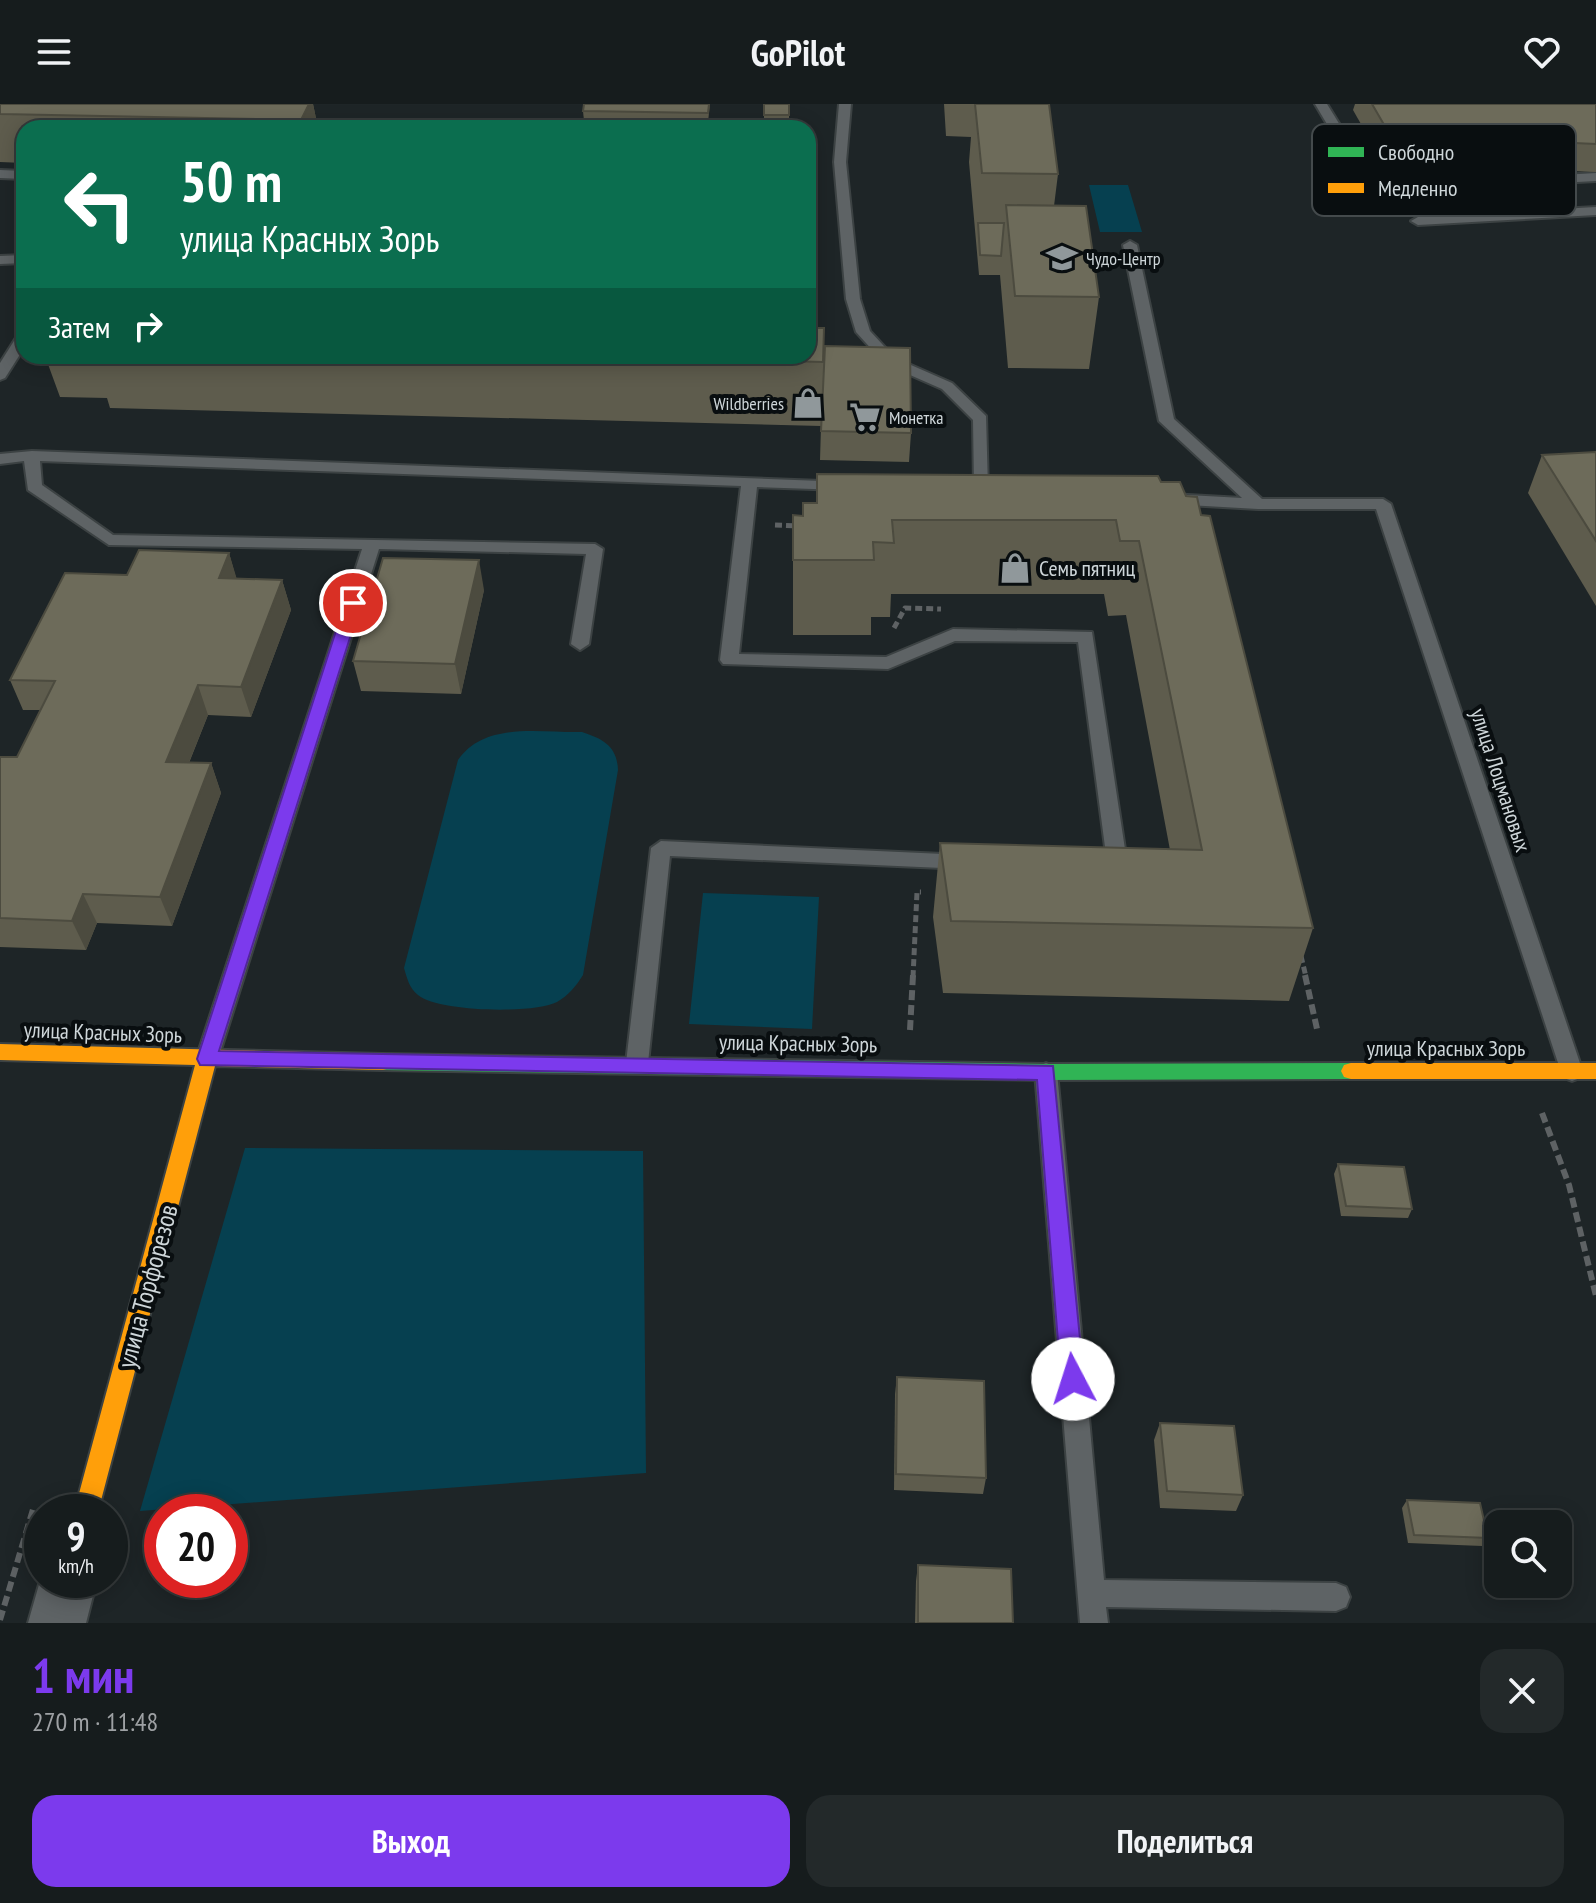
<!DOCTYPE html>
<html lang="ru">
<meta charset="utf-8">
<style>
body{margin:0;font-family:"PT Sans Narrow",sans-serif;background:#23292a;color:#f1f3f6;height:100vh;display:flex;flex-direction:column;font-size:30px;white-space:nowrap}
*{box-sizing:border-box;margin:0}
p{font-size:26px;color:#9ea1a4}
.icon{flex:none;width:44px;height:44px;fill:none;stroke:currentColor;stroke-width:2;stroke-linecap:round;stroke-linejoin:round}
.map{position:relative;height:1519px;overflow:hidden}
.drawer{display:flex;flex-direction:column;background:#161c1d;flex:1}
.drawer>*{flex:none}
.top-card{position:absolute;left:16px;top:16px;width:800px;height:244px;border-radius:24px;box-shadow:0 4px 20px #0003,0 0 0 2px #353a3b;background:#0b6e4f;color:#fff;overflow:hidden}
.fabs{position:absolute;left:1484px;top:1406px;display:grid;gap:16px}
.fabs a{display:grid;place-items:center;width:88px;height:88px;border-radius:16px;background:#161c1d;box-shadow:0 4px 20px #0003,0 0 0 2px #353a3b;font-size:40px}
.speed{position:absolute;left:24px;top:1390px;display:flex;gap:16px;font-size:40px;font-weight:700;text-align:center}
.speed>*{display:grid;place-content:center;width:104px;height:104px;border-radius:50%;background:#161c1d;box-shadow:0 4px 20px #0003,0 0 0 2px #353a3b;line-height:1}
.speed small{font-size:20px;font-weight:400}
.speed .limit{border:12px solid #d22;background:#fff;color:#111}
.pin{position:absolute;display:grid;place-items:center;width:68px;height:68px;color:#fff;margin:-34px;border:4px solid #fff;border-radius:50%;box-shadow:0 2px 8px #0007}
.me{position:absolute;width:88px;margin:-44px;rotate:355deg;stroke-linejoin:round;filter:drop-shadow(0 0 6px #0008)}
.turn{display:flex;align-items:center;gap:28px;height:168px;padding:0 32px;font-size:36px}
.turn .icon{width:104px;height:104px;stroke-width:2.5}
.turn b{display:block;font-size:56px;line-height:68px}
.then{display:flex;align-items:center;height:76px;padding:0 32px;background:#0003;gap:16px;font-size:30px}
.round{display:grid;place-items:center;flex:none;width:84px;height:84px;border-radius:24px;background:#23292a}
.overview{display:flex;align-items:center;justify-content:space-between;height:136px;padding:0 32px}
h1{font-size:48px;font-weight:800;line-height:60px;color:#7c3aed}
.button{display:flex;gap:16px;margin-top:auto;padding:16px 32px}
.button a{flex:1;height:92px;border-radius:24px;background:#7c3aed;color:#fff;font-size:32px;font-weight:800;line-height:92px;text-align:center}
.button a+a{background:#23292a;color:#f1f3f6}
header{display:flex;justify-content:space-between;align-items:center;height:104px;padding:0 32px;background:#161c1d;font-size:36px;font-weight:800}
.map>svg:first-child{display:block}
.green{fill:#064050}
.lines{fill:none;stroke-linecap:round;stroke-linejoin:round}
.lane-casing{stroke:#3c4243;stroke-width:4}
.street-casing{stroke:#3c4243;stroke-width:4}
.fast-casing{stroke:#3c4243;stroke-width:4}
.slow-casing{stroke:#3c4243;stroke-width:4}
.path-far1{stroke:#5e6264;stroke-width:5;stroke-dasharray:7 4;stroke-linecap:butt}
.path{stroke:#5e6264;stroke-width:6;stroke-dasharray:10 5;stroke-linecap:butt}
.lane{fill:#5e6365;fill-rule:evenodd}
.street{fill:#5e6365;fill-rule:evenodd}
.fast{fill:#30b455;fill-rule:evenodd}
.slow{fill:#ff9f0a;fill-rule:evenodd}
.wall{fill:#5e5c4d}
.shaded-wall{fill:#4c4b3f}
.building{fill:#6d6b5a;stroke:#4c4b3f;stroke-width:2}
.route{fill:#7c3aed;stroke:#51269a;stroke-width:2}
.labels{text-anchor:middle;dominant-baseline:central;stroke-width:8;stroke-linejoin:round;paint-order:stroke}
.far-poi-label{font-size:18px;fill:#ced6d9;stroke:#090e10;text-anchor:start}
.poi-label{font-size:22px;fill:#ced6d9;stroke:#090e10;text-anchor:start}
.street-label{font-size:22px;fill:#ced6d9;stroke:#090e10}
.near-street-label{font-size:26px;fill:#ced6d9;stroke:#090e10}
.key{fill:#090e10;stroke:#444a4c;stroke-width:2}
.key-label{font-size:22px;fill:#ced6d9}
</style>
<header><svg class="icon" aria-label="menu" viewBox="0 0 24 24"><path d="M4 6h16M4 12h16M4 18h16"/></svg>GoPilot<svg class="icon" aria-label="heart" viewBox="0 0 24 24"><path d="M12 20l-8-8c-3-5 5-10 8-4 3-6 11-1 8 4z"/></svg></header>
<div class="map">
<svg width="1596" height="1519" viewBox="0 0 1596 1519">
<rect width="100%" height="100%" fill="#1e2527"/>
<g class="green">
<polygon points="1089,81 1128,81 1142,128 1100,128"/>
<path d="M 582,628 C 603,635 617,642 618,666 L 583,871 C 576,882 569,891 557,898 C 534,910 438,908 418,891 C 409,884 407,874 404,864 L 458,656 C 485,617 539,629 582,628 Z"/>
<polygon points="703,789 819,793 812,925 689,920"/>
<polygon points="245,1044 643,1047 646,1369 140,1407"/>
</g>
<g class="lines">
<defs>
<g id="lane">
<polygon points="839,0 851,0 846,58 860,195 870,227 895,254 952,279 986,312 988,385 982,387 974,382 973,316 942,285 885,260 856,228 846,195 834,58"/>
<polygon points="1315,0 1327,0 1369,68 1394,81 1596,69 1596,77 1387,88 1359,74"/>
<polygon points="0,66 24,67 24,75 0,74"/>
<polygon points="1596,103 1596,111 1418,121 1411,117 1418,113"/>
<polygon points="1130,137 1137,141 1174,315 1262,395 1383,395 1391,400 1583,968 1580,974 1572,977 1564,974 1561,968 1376,405 1258,405 1170,400 1162,395 1170,390 1242,394 1159,317 1123,141"/>
<polygon points="24,151 24,159 0,160 0,152"/>
<polygon points="24,228 24,244 5,274 0,276 0,259 19,229"/>
<polygon points="32,347 848,378 850,381 842,386 757,383 739,550 886,553 953,525 1092,528 1128,765 1118,772 1105,769 1102,764 1107,758 1078,538 955,537 888,565 723,560 720,556 741,382 40,357 42,381 113,431 595,440 603,445 589,540 580,546 571,540 586,450 379,445 218,955 215,961 207,964 199,961 196,955 362,445 109,441 28,386 24,357 0,360 0,350"/>
<polygon points="661,737 965,751 975,758 965,765 670,752 648,959 645,965 637,968 629,965 626,959 651,744"/>
<polygon points="1046,959 1054,962 1057,968 1104,1476 1336,1479 1346,1483 1350,1493 1346,1503 1336,1507 1106,1503 1108,1519 1080,1519 1035,968 1038,962"/>
</g>
<polygon id="street" points="42,1470 42,1476 97,1476 86,1519 28,1519"/>
<polygon id="fast" points="383,950 1046,960 1351,959 1358,961 1361,967 1358,973 1351,975 1046,976 383,966 376,964 373,958 376,952"/>
<g id="slow">
<polygon points="0,940 383,950 390,952 393,958 390,964 383,966 215,962 98,1408 74,1408 195,961 0,956"/>
<polygon points="1351,959 1596,959 1596,975 1351,975 1344,973 1341,967 1344,961"/>
</g>
</defs>
<use href="#lane" class="lane-casing"/>
<use href="#street" class="street-casing"/>
<use href="#fast" class="fast-casing"/>
<use href="#slow" class="slow-casing"/>
<g class="path-far1">
<polyline points="775,421 797,422"/>
<polyline points="894,524 905,504 941,505"/>
<polyline points="1301,852 1306,873"/>
<polyline points="913,873 917,788 921,788"/>
</g>
<g class="path">
<polyline points="1305,871 1317,925"/>
<polyline points="910,926 913,871"/>
<polyline points="1542,1009 1569,1081 1596,1192"/>
<polyline points="0,1516 34,1402"/>
</g>
<use href="#lane" class="lane"/>
<use href="#street" class="street"/>
<use href="#fast" class="fast"/>
<use href="#slow" class="slow"/>
</g>
<g class="wall">
<polygon points="0,0 313,0 318,24 24,24 24,59 0,58"/>
<polygon points="710,0 708,18 584,17 583,7"/>
<rect x="764" y="0" width="25" height="20"/>
<polygon points="944,0 1049,0 1058,70 1054,102 1099,193 1089,265 1008,264 1000,171 979,171 969,58 971,33 946,32"/>
<polygon points="1355,0 1596,0 1596,68 1383,59 1353,6"/>
<polygon points="824,224 824,260 911,329 909,358 820,356 821,322 110,304 107,294 60,293 45,252 808,252"/>
<polygon points="1596,348 1596,502 1528,389 1542,351"/>
<polygon points="817,370 1161,378 1186,392 1201,411 1313,824 1289,897 943,889 933,813 940,739 1170,746 1126,511 1108,512 1104,490 891,490 890,513 871,513 871,531 793,531 793,411 803,412 816,399"/>
<polygon points="229,449 236,474 282,476 291,506 251,613 208,611 189,659 211,659 221,689 172,822 97,819 86,846 0,843 0,653 17,653 40,606 23,606 10,576 127,471"/>
<polygon points="484,486 461,590 361,587 353,557"/>
<polygon points="1338,1060 1412,1105 1408,1114 1341,1112 1334,1070"/>
<polygon points="897,1273 986,1374 983,1390 894,1386 895,1290"/>
<polygon points="1160,1319 1243,1391 1236,1407 1160,1404 1154,1336"/>
<polygon points="1407,1396 1488,1434 1482,1442 1408,1439 1402,1404"/>
<polygon points="918,1461 1013,1519 915,1519 916,1477"/>
</g>
<g class="shaded-wall">
<polygon points="309,0 313,0 318,24 303,24 301,16"/>
<polygon points="229,449 238,479 219,474"/>
<polygon points="479,456 484,486 461,590 455,560"/>
<polygon points="282,476 291,506 251,613 241,583"/>
<polygon points="198,581 208,611 177,688 166,658"/>
<polygon points="211,659 221,689 172,822 160,793"/>
<polygon points="83,790 97,819 86,846 72,817"/>
</g>
<g class="building">
<polygon points="0,0 309,0 301,16 0,10"/>
<polygon points="584,0 709,0 708,9 583,7"/>
<rect x="764" y="0" width="25" height="11"/>
<polygon points="975,0 1049,0 1058,70 982,69"/>
<polygon points="1372,0 1596,0 1596,40 1390,31"/>
<polygon points="1006,101 1086,102 1099,193 1015,192"/>
<polygon points="978,119 1004,119 1001,152 980,151"/>
<polygon points="808,224 824,224 823,258 589,252 808,252"/>
<polygon points="825,242 910,244 911,329 821,327"/>
<polygon points="1596,348 1596,437 1542,351"/>
<polygon points="817,370 1158,372 1161,378 1180,378 1186,392 1197,393 1201,411 1210,412 1313,824 951,817 940,739 1202,746 1139,437 1120,437 1116,416 892,416 894,439 873,438 874,456 793,456 793,411 803,412 803,399 817,399"/>
<polygon points="139,446 229,449 219,474 282,476 241,583 198,581 166,658 211,659 160,793 83,790 72,817 0,814 0,653 17,653 55,577 10,576 65,469 127,471"/>
<polygon points="383,454 479,456 455,560 353,557"/>
<polygon points="1338,1060 1404,1063 1412,1105 1346,1102"/>
<polygon points="897,1273 984,1277 986,1374 896,1370"/>
<polygon points="1160,1319 1234,1322 1243,1391 1167,1387"/>
<polygon points="1407,1396 1480,1399 1488,1434 1414,1431"/>
<polygon points="918,1461 1011,1465 1013,1519 918,1519"/>
</g>
<polygon class="route" points="353,494 361,499 219,947 1053,962 1084,1275 1081,1282 1073,1285 1065,1282 1061,1275 1037,976 200,961 197,955 345,499"/>
<defs>
<symbol id="school-bare" viewBox="-9 -9 18 18"><path d="M0-5L7-2L0 1L-7-2ZM-4 1L0 2.5L4 1V4Q0 6-4 4Z" fill="#90989b" stroke="#090e10" stroke-width="2.5" paint-order="stroke"/></symbol>
<symbol id="shop-bare" viewBox="-9 -9 18 18"><path d="M-5-2.5h2.3a2.7 3.5 0 0 1 5.4 0H5L5.5 6h-11ZM-1.5-2.5h3a1.5 2.3 0 0 0-3 0Z" fill="#90989b" stroke="#090e10" stroke-width="2.5" paint-order="stroke"/></symbol>
<symbol id="supermarket-bare" viewBox="-9 -9 18 18"><path d="M-6-5.5h2.5l.6 2H6L4.5 2H-2.5L-4.4-4H-6ZM-1.5 3.2a1.3 1.3 0 1 0 .1 0ZM3 3.2a1.3 1.3 0 1 0 .1 0Z" fill="#90989b" stroke="#090e10" stroke-width="2.5" paint-order="stroke"/></symbol>
</defs>
<g fill-rule="evenodd">
<use href="#school-bare" x="1040" y="132" width="44" height="44"/>
<use href="#shop-bare" x="786" y="277" width="44" height="44"/>
<use href="#supermarket-bare" x="843" y="291" width="44" height="44"/>
<use href="#shop-bare" x="993" y="442" width="44" height="44"/>
</g>
<g class="labels">
<g class="far-poi-label">
<text x="1086" y="154">Чудо-Центр</text>
<text x="784" y="299" text-anchor="end">Wildberries</text>
<text x="889" y="313">Монетка</text>
</g>
<g class="poi-label">
<text x="1039" y="464">Семь пятниц</text>
</g>
<g class="street-label">
<text transform="translate(1501 676) rotate(72)">улица Лоцмановых</text>
<text transform="translate(103 928) rotate(2)">улица Красных Зорь</text>
<text transform="translate(798 939) rotate(1)">улица Красных Зорь</text>
<text x="1446" y="944">улица Красных Зорь</text>
</g>
<g class="near-street-label">
<text transform="translate(147 1182) rotate(-75)">улица Торфорезов</text>
</g>
</g>
<rect x="1312" y="20" width="264" height="92" rx="12" class="key"/>
<rect x="1328" y="43" width="36" height="10" fill="#30b455"/>
<rect x="1328" y="79" width="36" height="10" fill="#ff9f0a"/>
<g class="key-label">
<text x="1378" y="56">Свободно</text>
<text x="1378" y="92">Медленно</text>
</g>
</svg>
<div class="fabs">
<a><svg class="icon" aria-label="search" viewBox="0 0 24 24"><circle cx="10" cy="10" r="6"/><path d="M15 15l6 6"/></svg></a>
</div>
<div class="speed"><div>9<small>km/h</small></div><div class="limit">20</div></div>
<div class="pin" style="left:353px;top:499px;background:#d93025"><svg class="icon" aria-label="arrive" viewBox="0 0 24 24"><path d="M6 21V4h12l-3 4 3 4H6"/></svg></div>
<svg class="me" style="left:1073px;top:1275px" viewBox="-20 -20 40 40"><circle r="19" fill="#fff"/><path d="M0-13L10 11 0 6-10 11z" fill="#7c3aed"/></svg>
<div class="top-card">
<div class="turn"><svg class="icon" aria-label="left" viewBox="0 0 24 24"><path d="M17 20v-9H6M10 6l-5 5 5 5"/></svg><div><b>50 m</b>улица Красных Зорь</div></div>
<div class="then">Затем<svg class="icon" aria-label="right" viewBox="0 0 24 24"><path d="M7 20v-9h11M14 6l5 5-5 5"/></svg></div>
</div>
</div>
<section class="drawer">
<div class="overview"><div><h1>1 мин</h1><p>270 m · 11:48</p></div><a class="round"><svg class="icon" aria-label="close" viewBox="0 0 24 24"><path d="M6 6l12 12M18 6L6 18"/></svg></a></div>
<div class="button"><a>Выход</a><a>Поделиться</a></div>
</section>
